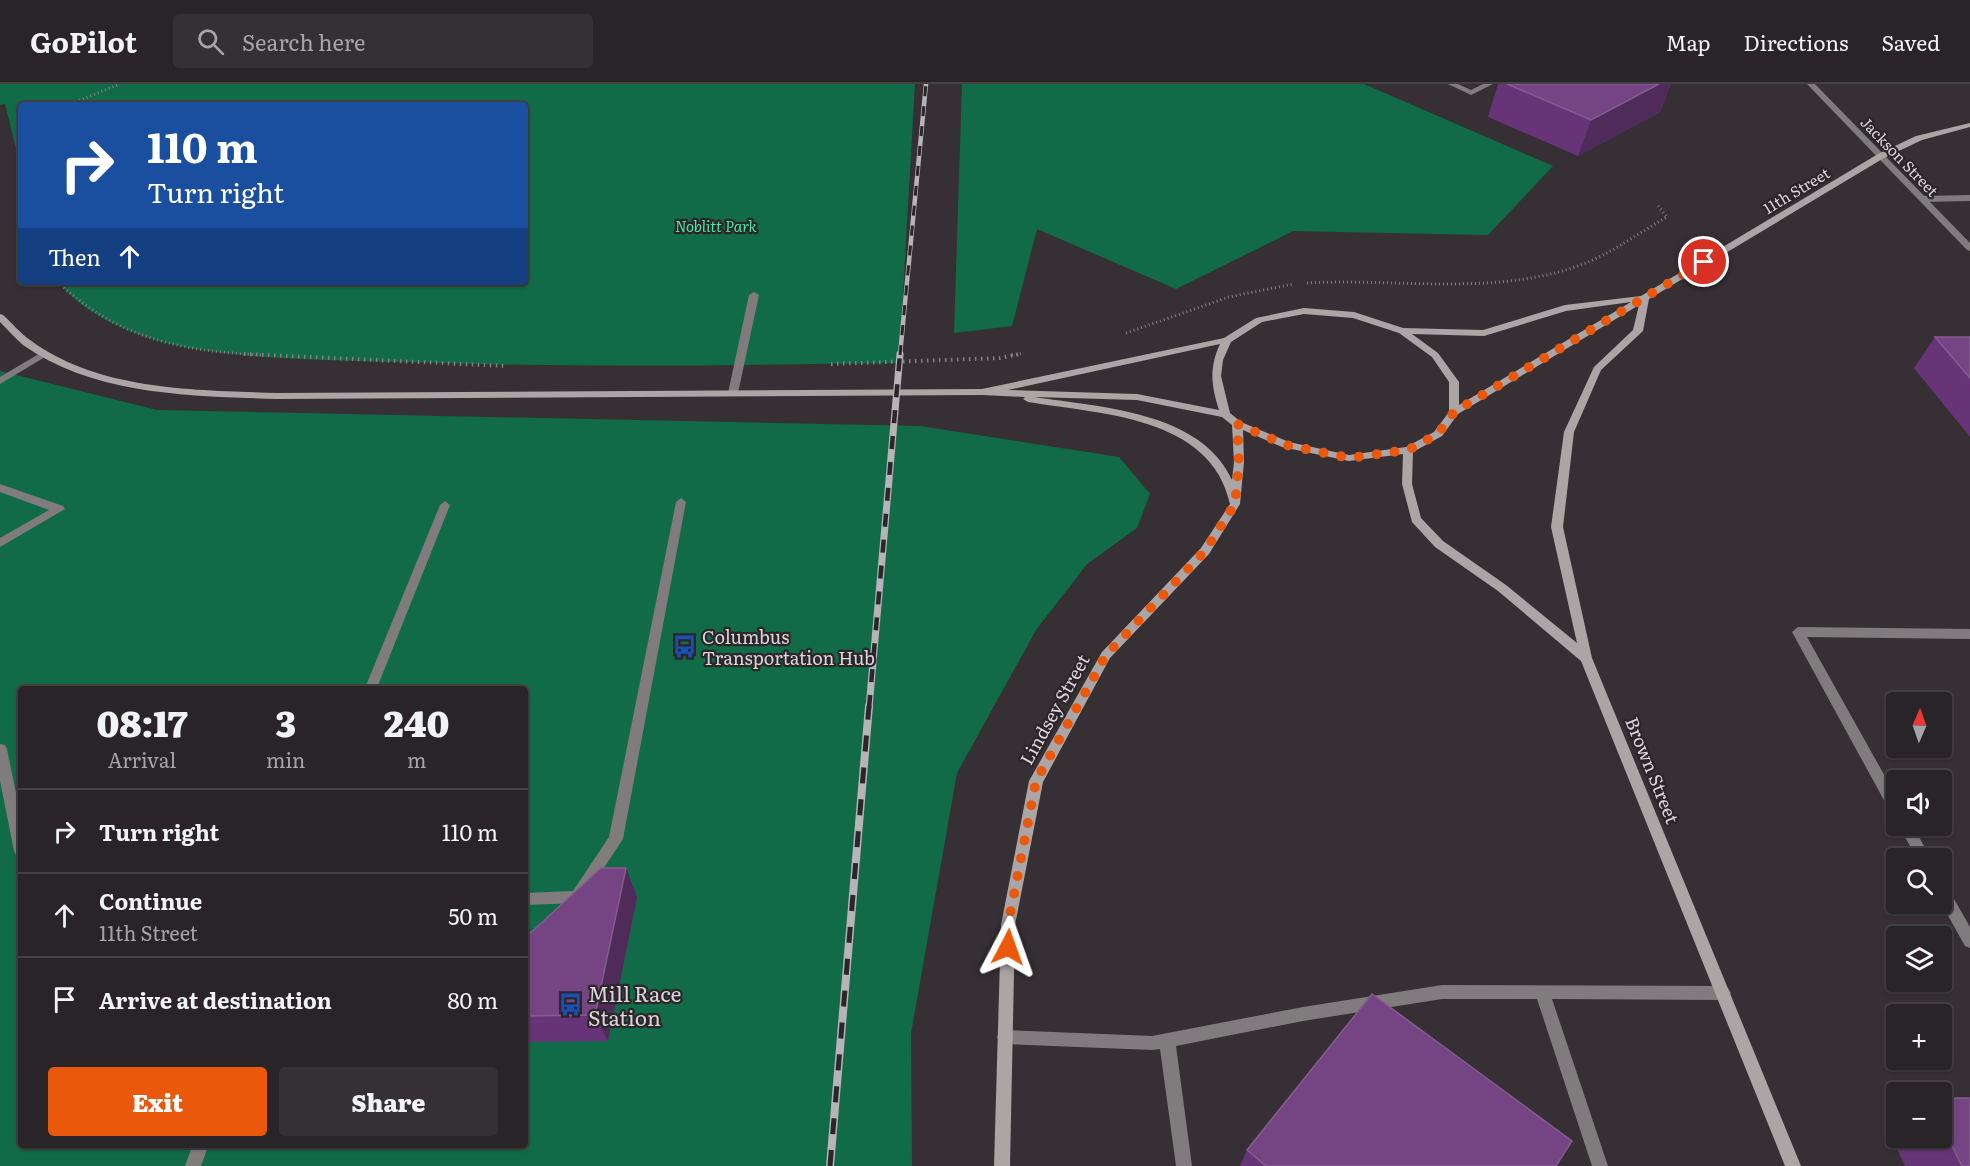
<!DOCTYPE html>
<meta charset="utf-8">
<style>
body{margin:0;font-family:Literata,serif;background:#343034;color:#f1f3f6;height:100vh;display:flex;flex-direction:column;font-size:22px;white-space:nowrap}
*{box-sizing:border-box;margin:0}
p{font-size:20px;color:#a5a4a8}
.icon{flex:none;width:33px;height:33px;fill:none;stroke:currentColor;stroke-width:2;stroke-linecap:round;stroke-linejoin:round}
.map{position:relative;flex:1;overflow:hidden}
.drawer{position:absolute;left:18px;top:602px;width:510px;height:462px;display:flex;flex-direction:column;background:#282428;border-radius:6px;box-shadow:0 2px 4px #0004,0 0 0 2px #444145}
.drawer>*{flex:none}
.guide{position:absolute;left:18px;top:18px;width:510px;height:183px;border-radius:6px;box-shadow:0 2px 4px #0004,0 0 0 2px #444145;background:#1a4fa0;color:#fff;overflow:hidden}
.needle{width:39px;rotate:2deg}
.buttons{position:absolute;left:1886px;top:608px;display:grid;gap:12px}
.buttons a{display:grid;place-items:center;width:66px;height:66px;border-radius:6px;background:#282428;box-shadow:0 2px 4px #0004,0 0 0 2px #444145;font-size:30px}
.pin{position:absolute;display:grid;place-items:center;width:51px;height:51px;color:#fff;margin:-26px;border:3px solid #fff;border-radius:50%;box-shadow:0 2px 6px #0007}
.me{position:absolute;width:66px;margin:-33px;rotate:4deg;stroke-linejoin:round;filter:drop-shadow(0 0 4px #0008)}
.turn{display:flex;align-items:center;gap:21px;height:126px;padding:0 30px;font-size:27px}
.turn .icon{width:78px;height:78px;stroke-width:2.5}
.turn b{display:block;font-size:42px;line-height:51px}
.then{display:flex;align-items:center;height:57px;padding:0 30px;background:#0003;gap:12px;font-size:22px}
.eta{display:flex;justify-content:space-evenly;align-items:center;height:102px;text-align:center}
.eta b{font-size:36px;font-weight:800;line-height:42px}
.primary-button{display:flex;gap:12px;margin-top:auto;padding:12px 30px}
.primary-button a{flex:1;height:69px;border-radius:6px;background:#ea580c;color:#fff;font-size:24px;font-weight:800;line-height:69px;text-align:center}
.primary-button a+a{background:#343034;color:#f1f3f6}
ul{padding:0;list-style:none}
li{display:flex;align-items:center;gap:18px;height:84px;padding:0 30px;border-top:2px solid #444145}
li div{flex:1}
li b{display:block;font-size:22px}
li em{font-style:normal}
header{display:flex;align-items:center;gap:36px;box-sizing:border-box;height:84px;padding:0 30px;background:#282428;border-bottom:2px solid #444145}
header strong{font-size:28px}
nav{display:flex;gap:33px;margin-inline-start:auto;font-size:21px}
.search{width:420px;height:54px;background:#343034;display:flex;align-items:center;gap:15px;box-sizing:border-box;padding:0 21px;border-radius:6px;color:#a5a4a8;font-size:22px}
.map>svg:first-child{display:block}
.green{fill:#116b49;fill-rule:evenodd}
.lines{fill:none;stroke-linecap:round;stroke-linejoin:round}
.path-far1{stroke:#858084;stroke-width:3;stroke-dasharray:1 3;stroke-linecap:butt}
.path{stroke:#858084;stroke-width:4;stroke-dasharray:1.5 4.5;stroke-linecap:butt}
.lane{fill:#807b7c;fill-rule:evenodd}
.street{fill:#807b7c;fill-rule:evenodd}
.secondary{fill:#aca5a5;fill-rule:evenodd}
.rail-far2-casing{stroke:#b7b3b7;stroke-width:4.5}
.rail-far1-casing{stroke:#b7b3b7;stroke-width:7}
.rail-casing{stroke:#b7b3b7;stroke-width:8}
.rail-far2{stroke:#2c262b;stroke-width:3;stroke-dasharray:10;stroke-linecap:butt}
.rail-far1{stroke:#2c262b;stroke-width:4.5;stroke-dasharray:13;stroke-linecap:butt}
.rail{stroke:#2c262b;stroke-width:5;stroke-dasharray:16;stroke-linecap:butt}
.wall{fill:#683478}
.shaded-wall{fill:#4f2b59}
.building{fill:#754583;stroke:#845c90;stroke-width:1.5}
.route{stroke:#ea580c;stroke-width:10;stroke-dasharray:0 18}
.labels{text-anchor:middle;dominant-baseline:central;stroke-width:4.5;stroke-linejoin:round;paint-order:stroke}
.far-street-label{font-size:15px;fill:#d9d5d9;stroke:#2c262b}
.far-park-label{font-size:15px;font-style:italic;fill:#49e7a7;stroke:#2c262b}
.poi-label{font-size:18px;fill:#d9d5d9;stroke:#2c262b;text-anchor:start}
.street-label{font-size:18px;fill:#d9d5d9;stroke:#2c262b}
.near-poi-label{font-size:21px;fill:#d9d5d9;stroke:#2c262b;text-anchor:start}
</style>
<header>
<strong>GoPilot</strong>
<div class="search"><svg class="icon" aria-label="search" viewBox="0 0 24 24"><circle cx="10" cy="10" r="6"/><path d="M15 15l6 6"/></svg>Search here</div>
<nav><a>Map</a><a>Directions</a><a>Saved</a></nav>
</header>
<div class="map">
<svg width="1970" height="1082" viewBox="0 0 1970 1082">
<rect width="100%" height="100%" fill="#363035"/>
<g class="green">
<path d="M 0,0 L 915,0 L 899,279 C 736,281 573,284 410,278 C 337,276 261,276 189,264 C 142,255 89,235 58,198 L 525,198 L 525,21 L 21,21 L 21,84 L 5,20 L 0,21 Z"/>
<polygon points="962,0 1364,0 1553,82 1488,151 1293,147 1176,205 1037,145 1012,242 954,249"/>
<path d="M 0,287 L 157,326 L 920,342 L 1119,373 L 1150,410 L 1137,444 L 1087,480 L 1036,546 L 957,689 L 911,949 L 912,1082 L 0,1082 ZM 21,604 L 525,604 L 525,1060 L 21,1060 Z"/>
</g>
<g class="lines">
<g class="path-far1">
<polyline points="68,21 120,0"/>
<path d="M 58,198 C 118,255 181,267 262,271"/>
<path d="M 1307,199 C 1395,194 1489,212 1575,183 C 1608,172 1637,150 1667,133 L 1658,122"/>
<polyline points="1126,249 1229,213 1293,200"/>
<polyline points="1012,271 1024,269"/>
</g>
<g class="path">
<polyline points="244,270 506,282"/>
<polyline points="831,280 1000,274 1020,270"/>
</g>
<g class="lane">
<polygon points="1448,0 1458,0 1471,6 1483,0 1493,0 1471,11"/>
<polygon points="1970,111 1970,117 1923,118 1919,115 1923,112"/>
<polygon points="754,208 759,211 738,309 733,312 728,309 749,211"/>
<polygon points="0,400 63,422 65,425 0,463 0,454 49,426 0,408"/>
<polygon points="681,414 686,418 623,755 582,817 577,819 525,821 525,809 573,807 609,753 676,418"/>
<polygon points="445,417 450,421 377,604 365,604 440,421"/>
<polygon points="1798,543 1970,545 1970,555 1807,553 1896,712 1896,731 1891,729 1792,548"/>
<polygon points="0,660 5,661 7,665 21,734 21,773 16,771 14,767 0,697"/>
<polygon points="1898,741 1912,741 1931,774 1917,774"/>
<polygon points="1941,799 1946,801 1970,843 1970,864 1965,862 1941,819"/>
<polygon points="1442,901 1723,902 1728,904 1731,909 1728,914 1723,916 1552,915 1608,1082 1592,1082 1537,915 1442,915 1303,937 1176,962 1192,1082 1176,1082 1160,965 1152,966 1005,960 1000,958 997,953 1000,948 1005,946 1152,952 1303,923"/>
<polygon points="193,1060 209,1060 201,1082 185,1082"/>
</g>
<g class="street">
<polygon points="1807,0 1815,0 1970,159 1970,167 1967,166"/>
<polygon points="42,268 47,271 45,273 0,300 0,293"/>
</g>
<path class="secondary" d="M 1970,39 L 1970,43 L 1922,56 L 1884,74 L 1649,215 L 1643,247 L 1601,286 L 1574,348 L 1563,443 L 1592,574 L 1801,1082 L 1785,1082 L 1581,577 L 1498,507 L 1435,463 L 1412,438 L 1402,400 L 1403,370 L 1349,377 L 1282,363 L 1243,346 L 1244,378 L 1240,420 L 1209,470 L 1110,574 L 1043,698 L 1015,841 L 1010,1082 L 994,1082 L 1001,841 L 1029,697 L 1102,568 L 1201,464 L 1230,420 C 1211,332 1100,330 1028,318 L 1023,315 L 1025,313 L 982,311 L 277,315 C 193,312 95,312 23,261 C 15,254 8,246 0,238 L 0,230 L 3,231 C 12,239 20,249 30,256 C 99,307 195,306 277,309 L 982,305 L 1224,254 L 1256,234 L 1304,224 L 1354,228 L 1403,244 L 1483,246 L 1565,221 L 1641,212 L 1878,70 L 1916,52 ZM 1631,218 L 1459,321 L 1459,298 L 1438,269 L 1412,250 L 1484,252 L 1566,227 ZM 1639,221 L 1633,246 L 1594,283 L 1564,348 L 1551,443 L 1577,559 L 1506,501 L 1443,457 L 1421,434 L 1412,400 L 1413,368 L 1442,352 L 1458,330 ZM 1304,230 L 1353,234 L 1399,249 L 1432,273 L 1449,298 L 1449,328 L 1434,348 L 1406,363 L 1349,371 L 1289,358 L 1241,338 L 1230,329 L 1221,292 L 1223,276 L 1231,258 L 1262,238 ZM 1220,260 C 1209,284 1211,301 1219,326 L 1137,310 L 1008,306 ZM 1034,313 L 1137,316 L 1222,333 L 1232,341 L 1234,378 L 1232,396 C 1201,327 1099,323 1034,313 Z"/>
<defs>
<polyline id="rail-far2" points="900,271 926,0"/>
<polyline id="rail-far1" points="869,624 900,270"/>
<polyline id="rail" points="830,1082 869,622"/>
</defs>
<use href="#rail-far2" class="rail-far2-casing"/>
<use href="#rail-far1" class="rail-far1-casing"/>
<use href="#rail" class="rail-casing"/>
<use href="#rail-far2" class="rail-far2"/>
<use href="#rail-far1" class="rail-far1"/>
<use href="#rail" class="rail"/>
</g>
<g class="wall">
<polygon points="1498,0 1671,0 1660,28 1578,72 1488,33"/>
<polygon points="1935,253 1970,253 1970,353 1914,284"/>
<polygon points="626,784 637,813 608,957 525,958 525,854"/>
<polygon points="1941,1014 1970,1082 1905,1082 1888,1045 1896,1039 1896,1053 1941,1053"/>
<polygon points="1247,1066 1556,1082 1240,1082"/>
</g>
<g class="shaded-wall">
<polygon points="1651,0 1671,0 1660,28 1578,72 1591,36"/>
<polygon points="626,784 637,813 608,957 595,931"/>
</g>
<g class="building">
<polygon points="1507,0 1659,0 1591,36"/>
<polygon points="1935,253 1970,253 1970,294"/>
<polygon points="601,784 626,784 595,931 525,932 525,854"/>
<polygon points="1372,910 1572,1057 1556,1082 1266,1082 1247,1066"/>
<polygon points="1941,1014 1970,1014 1970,1082 1962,1082 1941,1039"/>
</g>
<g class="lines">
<polyline class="route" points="1008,863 1008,841 1036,697 1106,571 1205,467 1235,420 1239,378 1237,340 1286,361 1349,374 1408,366 1438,350 1454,328 1704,178"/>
</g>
<defs>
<symbol id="bus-bare" viewBox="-9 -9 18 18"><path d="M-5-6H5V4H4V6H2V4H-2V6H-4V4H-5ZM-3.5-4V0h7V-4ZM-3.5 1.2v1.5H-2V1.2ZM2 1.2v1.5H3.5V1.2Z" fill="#1a4fb4" stroke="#2c262b" stroke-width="2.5" paint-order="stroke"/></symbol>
</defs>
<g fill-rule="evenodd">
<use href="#bus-bare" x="668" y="546" width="33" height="33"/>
<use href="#bus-bare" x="554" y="904" width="33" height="33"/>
</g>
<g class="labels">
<g class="far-street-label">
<text transform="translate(1900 72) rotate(46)">Jackson Street</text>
<text transform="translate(1796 106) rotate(-31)">11th Street</text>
</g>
<g class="far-park-label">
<text x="716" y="141">Noblitt Park</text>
</g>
<g class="poi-label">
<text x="702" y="552">Columbus<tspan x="702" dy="21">Transportation Hub</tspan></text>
</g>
<g class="street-label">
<text transform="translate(1054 625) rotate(-61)">Lindsey Street</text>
<text transform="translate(1653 686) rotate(68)">Brown Street</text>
</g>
<g class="near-poi-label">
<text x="588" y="908">Mill Race<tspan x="588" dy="24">Station</tspan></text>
</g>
</g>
</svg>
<div class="buttons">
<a><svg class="needle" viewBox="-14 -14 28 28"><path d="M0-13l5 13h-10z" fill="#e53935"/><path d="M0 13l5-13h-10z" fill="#a5a4a8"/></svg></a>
<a><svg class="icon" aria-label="sound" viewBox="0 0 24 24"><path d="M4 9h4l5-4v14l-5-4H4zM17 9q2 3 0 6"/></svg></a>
<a><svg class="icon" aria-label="search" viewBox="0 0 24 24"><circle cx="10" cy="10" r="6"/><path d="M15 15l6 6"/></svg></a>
<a><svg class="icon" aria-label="layers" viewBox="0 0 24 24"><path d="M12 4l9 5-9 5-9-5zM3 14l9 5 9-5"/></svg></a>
<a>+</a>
<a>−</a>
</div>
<div class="pin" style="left:1704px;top:178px;background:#d93025"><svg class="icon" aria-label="arrive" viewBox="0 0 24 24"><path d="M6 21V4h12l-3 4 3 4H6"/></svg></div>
<svg class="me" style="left:1008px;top:863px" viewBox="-20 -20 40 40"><path d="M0-17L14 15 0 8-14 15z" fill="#ea580c" stroke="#fff" stroke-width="4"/></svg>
<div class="guide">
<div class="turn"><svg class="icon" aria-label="right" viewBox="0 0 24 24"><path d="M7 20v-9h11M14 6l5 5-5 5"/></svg><div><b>110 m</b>Turn right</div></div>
<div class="then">Then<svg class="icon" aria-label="ahead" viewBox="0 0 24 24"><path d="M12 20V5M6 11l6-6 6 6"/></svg></div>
</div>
<section class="drawer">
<div class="eta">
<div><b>08:17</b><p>Arrival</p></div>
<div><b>3</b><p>min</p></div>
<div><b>240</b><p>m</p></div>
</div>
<ul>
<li><svg class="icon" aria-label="right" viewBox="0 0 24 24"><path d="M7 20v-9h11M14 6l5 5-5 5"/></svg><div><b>Turn right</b></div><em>110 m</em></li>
<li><svg class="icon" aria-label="ahead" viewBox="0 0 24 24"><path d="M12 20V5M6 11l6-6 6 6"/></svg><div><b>Continue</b><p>11th Street</p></div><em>50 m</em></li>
<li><svg class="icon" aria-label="arrive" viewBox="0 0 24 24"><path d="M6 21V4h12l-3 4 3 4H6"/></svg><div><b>Arrive at destination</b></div><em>80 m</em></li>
</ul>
<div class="primary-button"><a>Exit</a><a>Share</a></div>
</section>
</div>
